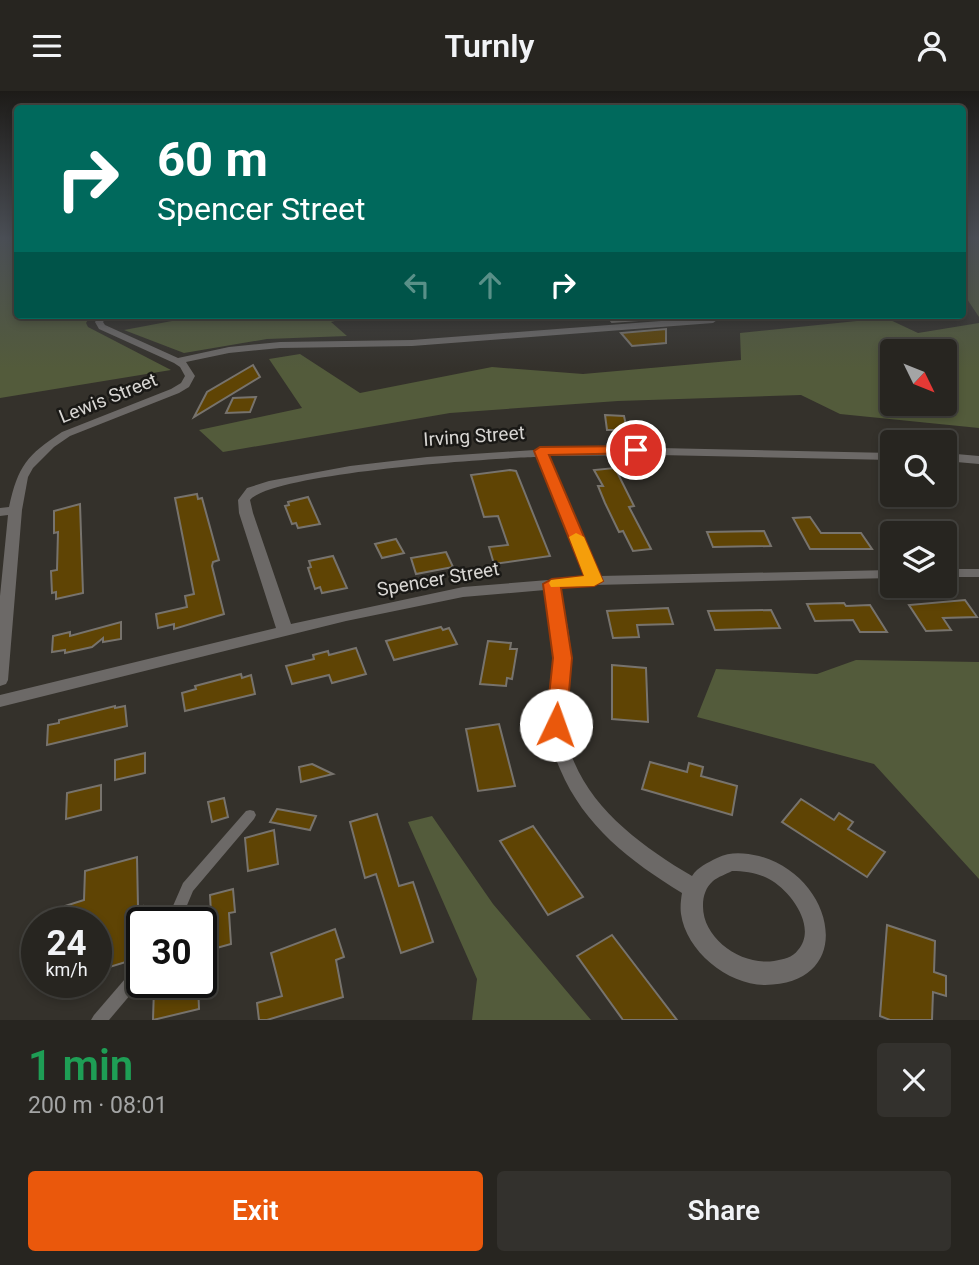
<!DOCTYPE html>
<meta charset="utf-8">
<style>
body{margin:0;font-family:Roboto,sans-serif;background:#33312d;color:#f1f3f6;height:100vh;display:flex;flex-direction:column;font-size:26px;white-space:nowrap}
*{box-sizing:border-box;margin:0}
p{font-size:23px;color:#a4a5a5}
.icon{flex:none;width:38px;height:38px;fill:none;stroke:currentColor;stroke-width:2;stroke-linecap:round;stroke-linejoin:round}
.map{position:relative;height:929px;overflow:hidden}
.details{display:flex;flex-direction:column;background:#272520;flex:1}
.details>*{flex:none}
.banner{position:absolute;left:14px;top:14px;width:952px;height:214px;border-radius:7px;box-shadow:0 4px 10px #0003,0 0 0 2px #43423e;background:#00695c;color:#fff;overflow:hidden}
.needle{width:46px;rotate:133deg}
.tools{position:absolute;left:880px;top:248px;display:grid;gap:14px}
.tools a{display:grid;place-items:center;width:77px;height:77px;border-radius:7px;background:#272520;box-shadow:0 4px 10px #0003,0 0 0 2px #43423e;font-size:35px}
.speed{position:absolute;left:21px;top:816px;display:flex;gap:14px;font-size:35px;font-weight:700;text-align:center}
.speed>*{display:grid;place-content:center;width:91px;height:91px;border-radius:50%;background:#272520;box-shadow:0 4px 10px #0003,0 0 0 2px #43423e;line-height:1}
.speed small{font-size:18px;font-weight:400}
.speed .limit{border:4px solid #111;border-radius:10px;background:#fff;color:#111}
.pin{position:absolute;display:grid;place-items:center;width:60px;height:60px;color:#fff;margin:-30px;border:4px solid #fff;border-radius:50%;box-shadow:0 2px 7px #0007}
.me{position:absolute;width:77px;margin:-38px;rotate:3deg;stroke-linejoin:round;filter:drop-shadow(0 0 5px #0008)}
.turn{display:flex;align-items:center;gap:24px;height:147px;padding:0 28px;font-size:32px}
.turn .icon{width:91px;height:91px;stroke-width:2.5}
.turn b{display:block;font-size:49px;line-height:60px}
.lanes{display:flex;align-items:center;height:66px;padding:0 28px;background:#0003;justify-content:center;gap:35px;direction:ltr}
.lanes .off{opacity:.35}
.round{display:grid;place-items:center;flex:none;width:74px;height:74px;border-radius:7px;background:#33312d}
.overview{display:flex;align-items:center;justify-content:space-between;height:119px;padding:0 28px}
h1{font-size:42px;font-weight:600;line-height:52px;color:#1e9e55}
.action{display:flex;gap:14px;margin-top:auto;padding:14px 28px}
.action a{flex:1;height:80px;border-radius:7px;background:#ea580c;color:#fff;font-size:28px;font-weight:600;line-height:80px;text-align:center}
.action a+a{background:#33312d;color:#f1f3f6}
header{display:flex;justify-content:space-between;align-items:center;height:91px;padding:0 28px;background:#272520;font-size:32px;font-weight:600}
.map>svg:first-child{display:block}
.green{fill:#535b3b;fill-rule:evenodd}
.building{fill:#5f4404;stroke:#77736d;stroke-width:2}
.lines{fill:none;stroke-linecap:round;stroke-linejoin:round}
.service{fill:#6c6967;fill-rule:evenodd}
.minor{fill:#6c6967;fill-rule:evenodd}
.route{fill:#ea580c;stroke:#983908;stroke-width:2}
.slow{fill:#f59e0b}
.labels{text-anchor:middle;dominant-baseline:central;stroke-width:5;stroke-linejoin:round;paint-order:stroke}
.street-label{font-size:19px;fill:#d8d6d3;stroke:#1a1916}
</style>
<header><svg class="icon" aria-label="menu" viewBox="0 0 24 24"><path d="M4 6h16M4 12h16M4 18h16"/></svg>Turnly<svg class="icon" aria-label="person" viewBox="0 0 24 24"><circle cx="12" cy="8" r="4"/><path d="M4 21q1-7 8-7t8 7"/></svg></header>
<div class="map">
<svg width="979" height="929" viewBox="0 0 979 929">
<rect width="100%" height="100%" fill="#34312b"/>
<g class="green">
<polygon points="0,148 17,148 18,224 91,224 86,232 88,236 171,279 0,307"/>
<polygon points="963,148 979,148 979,226 967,208 963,208"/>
<polygon points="204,224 357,224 331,231 347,245 267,248 184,262 124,239"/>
<path d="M 886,227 L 918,242 L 979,232 L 979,337 L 840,323 L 801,304 L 618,310 L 450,322 L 223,361 L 199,339 L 302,317 L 269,268 L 300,263 L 360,302 L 492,276 L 583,283 L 741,269 L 740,242 ZM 892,261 L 945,261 L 945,313 L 892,313 Z"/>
<polygon points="856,569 979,571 979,788 874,673 697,626 716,578 817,583"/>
<polygon points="432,725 493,813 591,929 472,929 477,888 408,731"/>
</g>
<g class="building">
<polygon points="606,224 665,224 665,227 612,231"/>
<polygon points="666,238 666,252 632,255 621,242"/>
<polygon points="253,274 260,286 194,326 207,301"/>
<polygon points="256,306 250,321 226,322 233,307"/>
<polygon points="605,324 624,325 627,339 607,339"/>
<polygon points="615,377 634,415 629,416 651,458 633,460 623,440 619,441 605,412 598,395 603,395 594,379"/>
<polygon points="510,379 516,380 550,465 494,473 489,456 508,454 498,425 484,426 471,384"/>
<polygon points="197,403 198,408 202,407 219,469 213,471 212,475 224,523 174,538 174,533 158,537 156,523 187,516 185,505 194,503 175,407"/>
<polygon points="308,406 320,433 298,437 296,432 292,433 285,415 289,414 288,411"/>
<polygon points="80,413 83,502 56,508 56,501 52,502 51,480 57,479 58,441 54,442 54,420"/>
<polygon points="810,426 821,442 861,442 872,458 810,458 793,427"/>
<polygon points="764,440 771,455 713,456 707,441"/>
<polygon points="396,448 404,462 382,467 375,453"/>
<polygon points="446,461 453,476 416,483 411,467"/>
<polygon points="333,465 347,497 322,502 320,496 315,498 308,477 311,476 309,470"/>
<polygon points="965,509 977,526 943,527 951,539 926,540 909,514"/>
<polygon points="844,512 846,515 870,514 887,541 860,541 853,529 815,530 807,513"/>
<polygon points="668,517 673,533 637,534 639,546 613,547 607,520"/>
<polygon points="771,519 780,537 715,539 708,520"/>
<polygon points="121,531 121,548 103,551 103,547 92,556 65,562 65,559 52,561 53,545 70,541 70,545"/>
<polygon points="441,536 443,539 449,537 457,553 394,569 386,550"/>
<polygon points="488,550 511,552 510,558 517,558 512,588 507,587 506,595 480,593"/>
<polygon points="356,557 366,583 332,592 329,584 292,593 286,575 314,568 313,564 328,560 329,564"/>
<polygon points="612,574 646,577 648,631 612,628"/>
<polygon points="241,583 242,587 251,584 255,603 185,620 182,602 196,598 195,595"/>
<polygon points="115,615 115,617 125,615 127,635 47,654 48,634 59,632 59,629"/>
<polygon points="499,633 515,695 478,700 466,638"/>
<polygon points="145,662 145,682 115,689 115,669"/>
<polygon points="650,671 687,681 689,672 703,676 701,685 737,695 732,724 642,698"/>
<polygon points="312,673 333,683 301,691 299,676"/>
<polygon points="101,694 101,719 66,728 67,702"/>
<polygon points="224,707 228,726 212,731 208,711"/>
<polygon points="801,708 834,729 839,722 853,731 848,738 885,761 867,786 782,731"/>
<polygon points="277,718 283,719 316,725 310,739 270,731"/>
<polygon points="377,723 399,795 413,791 433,851 401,862 376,783 365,787 350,731"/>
<polygon points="533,735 583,806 548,824 500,750"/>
<polygon points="274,739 278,773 248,780 245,747"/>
<polygon points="137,766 138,816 143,815 142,866 100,879 101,837 96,839 96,831 64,831 65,815 84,809 85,780"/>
<polygon points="233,798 235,821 229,822 231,853 213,858 210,804"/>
<polygon points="887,834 935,850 934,881 946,885 946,905 933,901 932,929 890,929 880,925"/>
<polygon points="335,838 344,866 336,869 343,906 267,929 259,929 257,912 282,905 271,862"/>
<polygon points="612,844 677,929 623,929 577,865"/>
<polygon points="178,891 198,891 199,918 153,929 154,897"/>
</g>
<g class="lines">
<g class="service">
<polygon points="250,719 254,720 256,724 254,728 193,800 180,831 166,831 183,792 246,720"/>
<polygon points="142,872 142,890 109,929 91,929 94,924 137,874"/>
</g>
<g class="minor">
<path d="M 100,224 L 108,224 L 103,231 L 105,234 L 178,267 L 229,256 L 280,251 L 412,249 L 713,226 L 717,229 L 713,232 L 412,255 L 280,257 L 229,262 L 186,271 L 195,285 L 189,296 L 179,302 L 70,345 L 54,356 L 33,377 L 28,386 L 22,419 L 8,589 L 6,593 L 0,595 L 0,505 L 8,424 L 0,425 L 0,417 L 9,416 C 18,375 27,364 62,341 L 171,298 L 181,292 L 185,285 L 180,276 L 174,272 L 99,238 L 95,231 Z"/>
<path d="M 540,356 L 545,358 L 659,357 L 892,362 L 892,369 L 659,364 L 548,365 L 599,485 L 892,479 L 892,487 L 594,494 L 560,497 C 564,522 572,546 571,571 C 570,591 563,610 564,630 C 570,703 634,751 692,785 C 698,776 707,772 717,767 C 731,760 745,762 759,765 C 835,785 858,893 765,894 C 728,894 686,860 681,823 C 680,816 681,808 682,802 C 630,770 584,735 560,678 C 553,662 547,643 546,626 C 546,606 554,587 555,568 C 555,544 549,521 545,499 L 463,506 L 346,530 L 0,616 L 0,604 L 276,537 L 239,422 L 238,409 L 247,397 L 269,390 L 350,375 L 427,366 L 535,359 ZM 536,366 L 585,486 L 463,496 L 291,533 L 253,422 L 250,409 C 272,382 493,367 536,366 ZM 732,780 C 745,780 758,782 769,788 C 790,799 818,836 798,859 C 792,867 784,868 774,870 C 742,875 702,848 703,814 C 703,805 706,796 713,790 C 718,786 726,783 732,780 Z"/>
<polygon points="945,362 979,365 979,373 945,370"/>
<rect x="945" y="478" width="34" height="8"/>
</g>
</g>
<linearGradient id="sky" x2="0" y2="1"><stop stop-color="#1d1b18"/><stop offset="0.53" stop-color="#4a4e55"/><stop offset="1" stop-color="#4a4e55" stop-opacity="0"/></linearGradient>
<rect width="979" height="278" fill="url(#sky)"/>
<polygon class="route" points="636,355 641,356 641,362 549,364 603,490 594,495 561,497 572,567 566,634 563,639 556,642 549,639 546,634 553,567 543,493 552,488 584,485 534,360 540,356"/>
<polygon class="slow" points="576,442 584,446 603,490 594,495 551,496 549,492 551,489 584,485 569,446"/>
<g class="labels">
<g class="street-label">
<text transform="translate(108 307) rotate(-22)">Lewis Street</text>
<text transform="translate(474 345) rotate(-4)">Irving Street</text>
<text transform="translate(438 488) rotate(-10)">Spencer Street</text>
</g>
</g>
</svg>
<div class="tools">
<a><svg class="needle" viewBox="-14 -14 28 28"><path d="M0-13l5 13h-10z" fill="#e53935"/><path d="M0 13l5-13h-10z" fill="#a4a5a5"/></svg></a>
<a><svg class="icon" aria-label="search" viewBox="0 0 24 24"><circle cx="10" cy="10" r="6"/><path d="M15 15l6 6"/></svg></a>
<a><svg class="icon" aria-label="layers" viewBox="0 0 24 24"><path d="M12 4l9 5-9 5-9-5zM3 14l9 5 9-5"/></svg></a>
</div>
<div class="speed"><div>24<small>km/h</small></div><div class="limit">30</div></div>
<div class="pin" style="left:636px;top:359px;background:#d93025"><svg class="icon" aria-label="arrive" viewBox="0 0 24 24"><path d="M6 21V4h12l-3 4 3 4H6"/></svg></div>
<svg class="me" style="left:556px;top:634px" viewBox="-20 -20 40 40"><circle r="19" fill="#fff"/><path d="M0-13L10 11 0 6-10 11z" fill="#ea580c"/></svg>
<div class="banner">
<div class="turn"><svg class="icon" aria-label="right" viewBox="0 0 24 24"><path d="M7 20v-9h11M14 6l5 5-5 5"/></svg><div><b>60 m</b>Spencer Street</div></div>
<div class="lanes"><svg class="icon off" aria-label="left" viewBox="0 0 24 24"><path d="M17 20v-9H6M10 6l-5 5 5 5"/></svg><svg class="icon off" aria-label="ahead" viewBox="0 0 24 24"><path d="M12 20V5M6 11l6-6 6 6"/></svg><svg class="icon" aria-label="right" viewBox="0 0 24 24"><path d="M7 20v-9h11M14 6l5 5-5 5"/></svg></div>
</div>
</div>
<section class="details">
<div class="overview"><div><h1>1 min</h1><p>200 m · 08:01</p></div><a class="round"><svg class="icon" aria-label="close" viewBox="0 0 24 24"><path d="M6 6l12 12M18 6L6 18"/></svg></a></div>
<div class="action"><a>Exit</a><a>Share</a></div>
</section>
